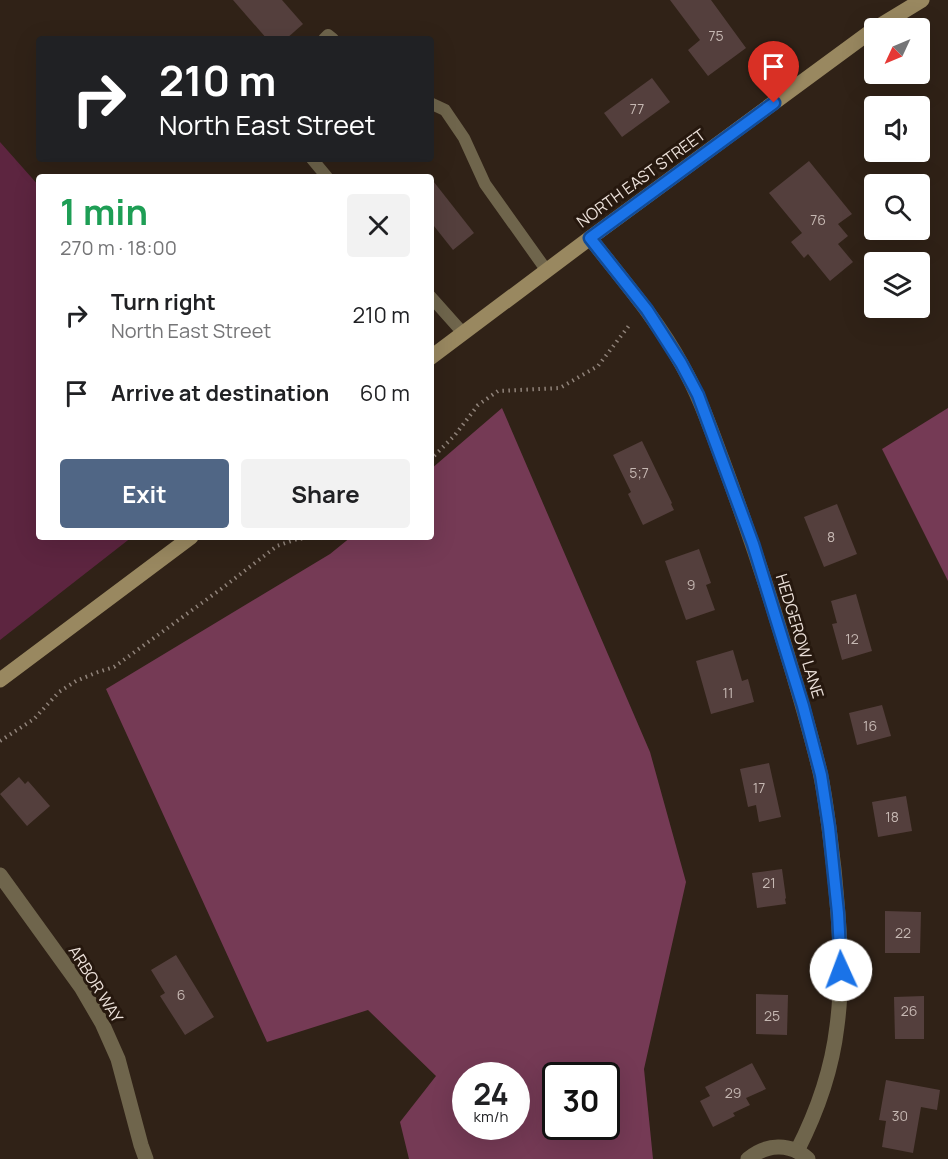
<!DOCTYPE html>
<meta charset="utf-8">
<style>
body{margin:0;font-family:Manrope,sans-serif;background:#f2f2f2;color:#202124;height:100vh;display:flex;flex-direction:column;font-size:22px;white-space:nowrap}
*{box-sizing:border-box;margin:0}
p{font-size:20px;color:#757577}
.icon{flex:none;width:33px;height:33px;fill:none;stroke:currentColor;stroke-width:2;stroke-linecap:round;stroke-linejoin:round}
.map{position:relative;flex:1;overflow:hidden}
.details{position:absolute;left:36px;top:174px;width:398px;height:366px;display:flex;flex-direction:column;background:#fff;border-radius:6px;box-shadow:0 6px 24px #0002}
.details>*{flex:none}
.banner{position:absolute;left:36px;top:36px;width:398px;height:126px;border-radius:6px;box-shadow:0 6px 24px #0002;background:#202124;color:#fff;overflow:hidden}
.needle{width:39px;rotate:226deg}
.fabs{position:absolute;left:864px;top:18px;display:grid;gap:12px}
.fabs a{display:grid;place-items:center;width:66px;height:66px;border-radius:6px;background:#fff;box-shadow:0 6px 24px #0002;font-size:30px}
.speed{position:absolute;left:452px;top:1062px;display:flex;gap:12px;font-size:30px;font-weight:700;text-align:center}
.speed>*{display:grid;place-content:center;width:78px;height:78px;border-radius:50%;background:#fff;box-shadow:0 6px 24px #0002;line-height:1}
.speed small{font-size:15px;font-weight:400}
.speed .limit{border:3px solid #111;border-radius:9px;background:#fff;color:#111}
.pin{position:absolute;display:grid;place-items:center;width:51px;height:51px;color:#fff;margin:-62px -26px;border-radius:50% 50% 50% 0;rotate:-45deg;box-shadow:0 0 6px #0007}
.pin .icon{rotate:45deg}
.me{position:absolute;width:66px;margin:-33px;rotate:358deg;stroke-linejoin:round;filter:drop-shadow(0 0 4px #0008)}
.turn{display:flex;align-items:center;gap:21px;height:126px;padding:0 24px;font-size:27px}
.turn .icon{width:78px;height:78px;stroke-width:2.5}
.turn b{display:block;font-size:42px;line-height:51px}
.round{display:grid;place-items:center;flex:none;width:63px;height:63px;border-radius:6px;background:#f2f2f2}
.overview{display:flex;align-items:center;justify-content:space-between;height:102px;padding:0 24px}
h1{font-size:36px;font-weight:700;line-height:45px;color:#1e9e55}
.primary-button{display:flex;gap:12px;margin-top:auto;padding:12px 24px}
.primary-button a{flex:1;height:69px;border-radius:6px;background:#506685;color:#fff;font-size:24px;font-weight:700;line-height:69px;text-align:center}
.primary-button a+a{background:#f2f2f2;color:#202124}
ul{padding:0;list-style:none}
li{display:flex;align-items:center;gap:18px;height:78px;padding:0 24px}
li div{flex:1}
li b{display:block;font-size:22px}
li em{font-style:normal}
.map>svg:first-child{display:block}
.green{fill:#5d2540}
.forest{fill:#753a55;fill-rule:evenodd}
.building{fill:#543f3d}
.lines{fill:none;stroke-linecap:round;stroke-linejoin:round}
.path{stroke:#90837a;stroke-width:4;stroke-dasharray:1.5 4.5;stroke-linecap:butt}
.service{stroke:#6f654c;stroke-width:12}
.minor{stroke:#6f654c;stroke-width:15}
.secondary{stroke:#998860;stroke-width:15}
.route-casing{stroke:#114b97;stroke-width:15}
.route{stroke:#1a73e8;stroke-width:10}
.labels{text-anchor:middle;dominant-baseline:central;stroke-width:6;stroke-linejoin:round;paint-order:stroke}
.number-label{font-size:14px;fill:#c6b8b3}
.street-label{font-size:16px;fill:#ece1da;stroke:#26180e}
</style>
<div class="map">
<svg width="948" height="1159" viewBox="0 0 948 1159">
<rect width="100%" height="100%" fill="#302217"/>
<polygon class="green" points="0,142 39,186 39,537 132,537 0,640"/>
<g class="forest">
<path d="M 502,408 L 650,752 L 686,882 L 644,1069 L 653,1159 L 409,1159 L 400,1122 L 436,1076 L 368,1010 L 267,1042 L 106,689 L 330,554 L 351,537 L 430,537 L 431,469 ZM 465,1076 L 516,1076 L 516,1126 L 465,1126 ZM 555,1076 L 606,1076 L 606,1126 L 555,1126 Z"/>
<polygon points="948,408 948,581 882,449"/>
</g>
<g class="building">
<polygon points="233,0 282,0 303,24 286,39 267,39"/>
<polygon points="670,0 711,0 746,48 708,76 688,50 700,40"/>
<polygon points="652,78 670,102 622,137 604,113"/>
<polygon points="809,161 852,214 838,224 848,236 838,244 853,262 830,281 808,254 804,258 791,242 802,233 769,193"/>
<polygon points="430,177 474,233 453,250 430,221"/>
<polygon points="642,441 672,503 671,504 674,510 643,525 628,494 631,492 613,455"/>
<polygon points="837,504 857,554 824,567 804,517"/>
<polygon points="699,549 711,583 706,585 715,610 686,620 665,561"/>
<polygon points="856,594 872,651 842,660 832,624 837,623 831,601"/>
<polygon points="733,650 742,681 748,679 754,702 711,714 696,661"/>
<polygon points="882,705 891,736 857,745 849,713"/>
<polygon points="769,763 781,817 759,822 756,805 748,807 740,769"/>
<polygon points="19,777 25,784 28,781 50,806 27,826 0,794"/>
<polygon points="906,796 912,831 878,837 872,802"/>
<polygon points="782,869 786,898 785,899 786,904 757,908 752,873"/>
<polygon points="885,911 921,912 920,953 885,953"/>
<polygon points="176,955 214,1017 185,1035 160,996 165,993 151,970"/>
<polygon points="756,994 788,995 787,1035 756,1034"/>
<polygon points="924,996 924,1039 895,1039 894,997"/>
<polygon points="752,1063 766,1089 746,1098 750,1105 733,1113 735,1116 713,1127 700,1101 710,1096 705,1087"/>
<polygon points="886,1080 940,1090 937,1110 921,1107 913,1153 882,1147 886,1121 879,1120"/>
</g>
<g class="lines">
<g class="path">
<polyline points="430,460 455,435 478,405 498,391 560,388 598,366 631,323"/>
<polyline points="0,741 34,719 59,692 76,681 98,672 114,667 221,589 277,546 297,539 319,537"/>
</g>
<g class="service">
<polyline points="324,39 328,35 333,39"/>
<polyline points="430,103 445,110 464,138 485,184 547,271"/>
<polyline points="312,159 327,177"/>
<polyline points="430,296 463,333"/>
</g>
<g class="minor">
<path d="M 590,238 C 622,279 657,319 682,365 C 699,395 710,427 722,459 C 739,505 755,551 770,598 C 788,656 806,713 820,772 C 827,804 830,837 834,869 C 839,921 844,974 837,1026 C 832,1069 817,1112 797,1151"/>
<polyline points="0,875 81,987 102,1023 118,1059 141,1145 146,1159"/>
<path d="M 748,1159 C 766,1144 790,1142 808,1159"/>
</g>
<g class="secondary">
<polyline points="876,28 922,0"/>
<polyline points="430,358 590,238 874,29"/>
<polyline points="0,680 191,537"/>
</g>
</g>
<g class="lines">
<defs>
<polyline id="route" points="774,103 590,238 647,310 681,363 698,395 753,544 803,706 821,775 829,827 838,913 841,970"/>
</defs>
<use href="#route" class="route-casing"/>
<use href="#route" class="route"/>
</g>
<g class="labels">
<g class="number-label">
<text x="716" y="35">75</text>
<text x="637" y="108">77</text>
<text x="818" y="219">76</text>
<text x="639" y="472">5;7</text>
<text x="831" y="536">8</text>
<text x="691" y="584">9</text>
<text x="852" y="638">12</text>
<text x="728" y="692">11</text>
<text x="870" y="725">16</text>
<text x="759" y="787">17</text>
<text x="892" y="816">18</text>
<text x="769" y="882">21</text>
<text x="903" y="932">22</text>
<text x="181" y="994">6</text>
<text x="909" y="1010">26</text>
<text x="772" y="1015">25</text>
<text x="733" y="1092">29</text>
<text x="900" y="1115">30</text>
</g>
<g class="street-label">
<text transform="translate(641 178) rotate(-36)">NORTH EAST STREET</text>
<text transform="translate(800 636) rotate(73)">HEDGEROW LANE</text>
<text transform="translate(96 984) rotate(58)">ARBOR WAY</text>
</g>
</g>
</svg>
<div class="fabs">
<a><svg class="needle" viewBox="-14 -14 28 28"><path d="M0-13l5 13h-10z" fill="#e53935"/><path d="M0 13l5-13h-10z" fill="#757577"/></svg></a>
<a><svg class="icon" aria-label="sound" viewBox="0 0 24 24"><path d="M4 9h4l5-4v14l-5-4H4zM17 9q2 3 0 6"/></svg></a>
<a><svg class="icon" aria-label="search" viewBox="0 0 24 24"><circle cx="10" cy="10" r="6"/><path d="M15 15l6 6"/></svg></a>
<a><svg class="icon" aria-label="layers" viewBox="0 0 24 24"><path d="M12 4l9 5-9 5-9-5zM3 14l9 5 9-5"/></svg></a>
</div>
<div class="speed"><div>24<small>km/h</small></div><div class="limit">30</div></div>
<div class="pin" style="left:774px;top:103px;background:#d93025"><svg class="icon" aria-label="arrive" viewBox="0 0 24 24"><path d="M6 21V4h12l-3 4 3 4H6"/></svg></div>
<svg class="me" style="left:841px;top:970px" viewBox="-20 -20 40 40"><circle r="19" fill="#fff"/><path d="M0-13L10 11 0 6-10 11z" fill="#1a73e8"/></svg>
<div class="banner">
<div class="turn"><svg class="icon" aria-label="right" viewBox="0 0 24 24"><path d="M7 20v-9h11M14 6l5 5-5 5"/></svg><div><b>210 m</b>North East Street</div></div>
</div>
<section class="details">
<div class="overview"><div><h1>1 min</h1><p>270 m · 18:00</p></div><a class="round"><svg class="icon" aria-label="close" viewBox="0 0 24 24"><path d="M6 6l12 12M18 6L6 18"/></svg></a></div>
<ul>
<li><svg class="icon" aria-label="right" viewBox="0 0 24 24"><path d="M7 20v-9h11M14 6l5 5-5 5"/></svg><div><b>Turn right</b><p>North East Street</p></div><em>210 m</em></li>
<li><svg class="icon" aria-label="arrive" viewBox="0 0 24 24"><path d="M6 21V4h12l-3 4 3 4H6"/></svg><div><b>Arrive at destination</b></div><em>60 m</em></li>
</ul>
<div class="primary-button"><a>Exit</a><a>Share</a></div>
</section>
</div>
